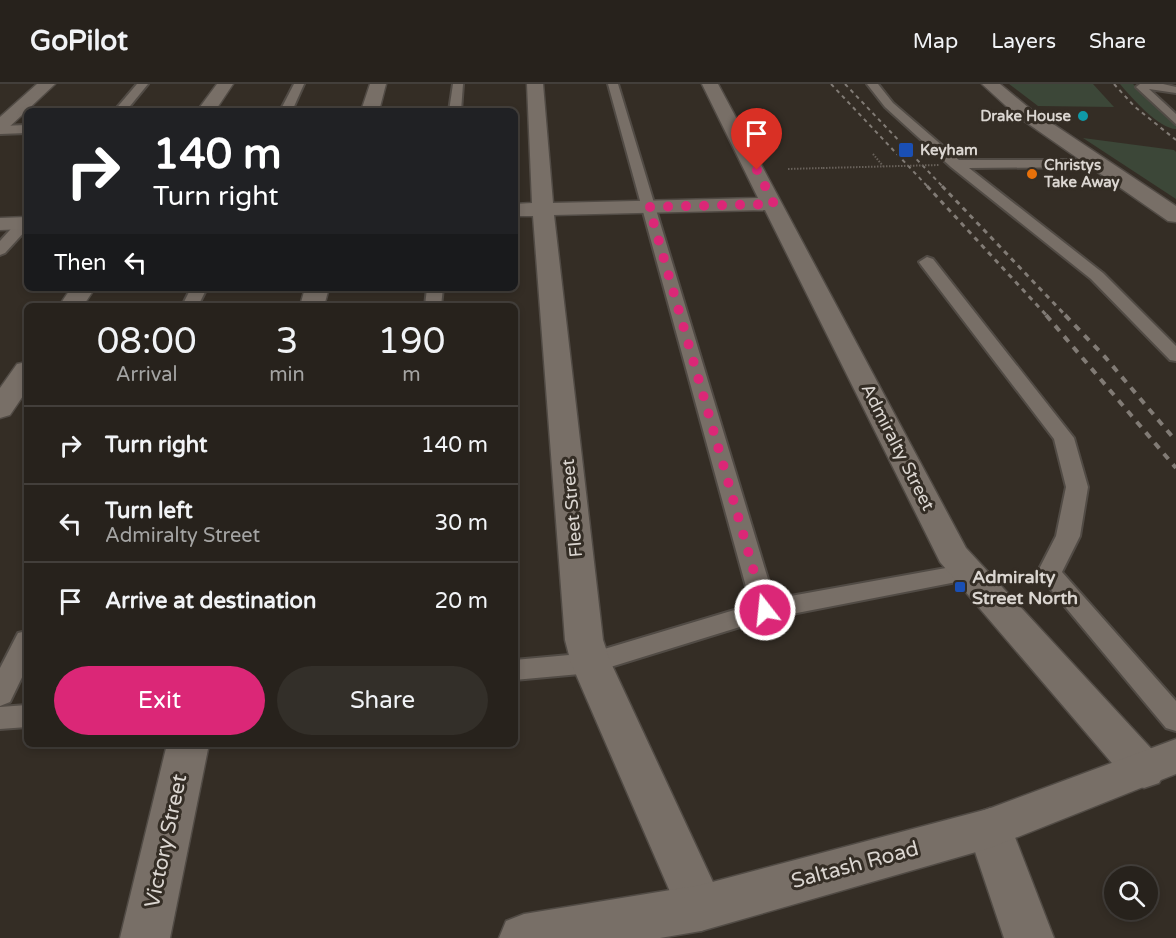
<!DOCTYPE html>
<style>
body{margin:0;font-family:"Varela Round",sans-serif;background:#332f29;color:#f1f3f6;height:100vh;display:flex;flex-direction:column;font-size:22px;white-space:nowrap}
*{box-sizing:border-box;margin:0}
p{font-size:20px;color:#a4a4a3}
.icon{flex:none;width:33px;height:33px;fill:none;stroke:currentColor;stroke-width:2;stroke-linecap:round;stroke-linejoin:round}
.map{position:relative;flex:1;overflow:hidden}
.details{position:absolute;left:24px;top:219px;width:494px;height:444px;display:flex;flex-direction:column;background:#27221c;border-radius:9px;box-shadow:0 3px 9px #0003,0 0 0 2px #433f3b}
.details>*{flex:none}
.banner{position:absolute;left:24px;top:24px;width:494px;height:183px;border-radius:9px;box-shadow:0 3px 9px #0003,0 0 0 2px #433f3b;background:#202124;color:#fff;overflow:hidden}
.buttons{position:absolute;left:1104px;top:782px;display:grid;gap:12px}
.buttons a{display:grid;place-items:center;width:54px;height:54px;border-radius:50%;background:#27221c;box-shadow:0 3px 9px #0003,0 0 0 2px #433f3b;font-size:30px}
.pin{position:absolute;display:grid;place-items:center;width:51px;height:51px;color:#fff;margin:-62px -26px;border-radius:50% 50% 50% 0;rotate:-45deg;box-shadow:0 0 6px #0007}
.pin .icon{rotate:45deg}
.me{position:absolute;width:66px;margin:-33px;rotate:344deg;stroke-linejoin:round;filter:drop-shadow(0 0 4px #0008)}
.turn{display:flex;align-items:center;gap:21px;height:126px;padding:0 30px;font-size:27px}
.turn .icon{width:78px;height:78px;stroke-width:2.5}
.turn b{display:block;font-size:42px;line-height:51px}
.then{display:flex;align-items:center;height:57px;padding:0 30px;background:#0003;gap:12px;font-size:22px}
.eta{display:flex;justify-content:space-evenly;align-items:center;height:102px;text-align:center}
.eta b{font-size:36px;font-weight:600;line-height:42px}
.action{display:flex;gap:12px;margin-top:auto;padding:12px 30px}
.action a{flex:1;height:69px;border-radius:36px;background:#db2777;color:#fff;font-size:24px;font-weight:600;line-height:69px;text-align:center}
.action a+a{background:#332f29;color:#f1f3f6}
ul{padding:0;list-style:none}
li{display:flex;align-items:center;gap:18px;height:78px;padding:0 30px;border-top:2px solid #433f3b}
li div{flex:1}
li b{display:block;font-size:22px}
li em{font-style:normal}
header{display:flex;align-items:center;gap:36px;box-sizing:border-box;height:84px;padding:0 30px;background:#27221c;border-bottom:2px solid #433f3b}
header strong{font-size:28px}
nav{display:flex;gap:33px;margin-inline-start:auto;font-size:21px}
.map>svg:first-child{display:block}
.green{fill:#3c4738}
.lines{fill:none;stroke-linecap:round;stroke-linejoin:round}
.service-casing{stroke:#514b45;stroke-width:4}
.minor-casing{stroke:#514b45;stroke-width:3}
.secondary-casing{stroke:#514b45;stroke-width:3}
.path{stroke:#68615a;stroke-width:2;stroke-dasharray:1.5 1.5;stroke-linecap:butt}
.service{fill:#786f67;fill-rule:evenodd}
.minor{fill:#786f67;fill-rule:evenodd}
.secondary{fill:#786f67;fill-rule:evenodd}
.rail-far2{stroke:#817b75;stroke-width:2;stroke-dasharray:4 4;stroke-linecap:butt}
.rail-far1{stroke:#817b75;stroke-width:3;stroke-dasharray:5 5;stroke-linecap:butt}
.rail{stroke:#817b75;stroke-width:4;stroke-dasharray:7 7;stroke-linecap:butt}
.path-bridge{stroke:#68615a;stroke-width:2;stroke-dasharray:1.5 1.5;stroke-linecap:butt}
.route{stroke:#db2777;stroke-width:10;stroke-dasharray:0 18}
.culture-dot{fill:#0f9aa8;stroke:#342d25;stroke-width:2}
.transit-dot{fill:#1a4fb4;stroke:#342d25;stroke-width:2}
.food-dot{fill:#e8710a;stroke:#342d25;stroke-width:2}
.labels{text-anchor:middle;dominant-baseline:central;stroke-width:6;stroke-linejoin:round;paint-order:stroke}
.far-poi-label{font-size:15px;font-weight:bold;fill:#dbd6d1;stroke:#342d25;text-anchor:start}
.street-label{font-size:18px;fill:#dbd6d1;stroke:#342d25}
.poi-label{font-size:18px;font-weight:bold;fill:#dbd6d1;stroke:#342d25;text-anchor:start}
.near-street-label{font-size:21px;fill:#dbd6d1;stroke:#342d25}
</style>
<header>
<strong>GoPilot</strong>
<nav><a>Map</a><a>Layers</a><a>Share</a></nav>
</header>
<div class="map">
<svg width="1176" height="854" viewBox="0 0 1176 854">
<rect width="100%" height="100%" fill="#342d25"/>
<g class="green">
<polygon points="1009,0 1093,0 1114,23 1038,22"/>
<path d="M 1120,0 L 1133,0 L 1176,41 L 1176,45 C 1159,45 1131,13 1120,0 Z"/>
<polygon points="1083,54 1174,66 1176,68 1176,115"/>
</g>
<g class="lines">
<defs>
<g id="service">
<polygon points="137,0 148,0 126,27 114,27"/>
<polygon points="294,0 304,0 292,27 280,27"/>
<polygon points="453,0 463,0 461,27 449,27"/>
<polygon points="608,0 618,0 774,515 968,480 977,482 980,488 977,494 766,535 591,589 514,596 514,576 591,569 751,521"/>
<polygon points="867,0 878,0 893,19 959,76 1100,76 1102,79 1095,83 969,84 1103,189 1176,262 1176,277 1170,276 1091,195 951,83 885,23"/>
<polygon points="1163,0 1176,3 1176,9 1149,5 1176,30 1176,40 1136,3 1140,0"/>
<polygon points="27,41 27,49 0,50 0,42"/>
<polygon points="27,135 27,145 5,169 0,171 0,157 19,136"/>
<polygon points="927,173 933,175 1074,354 1088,403 1080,452 1062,488 1176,617 1176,647 1166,644 1037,489 1056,452 1066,403 1054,355 921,181 919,178"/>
<polygon points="191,204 207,204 198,222 182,222"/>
<polygon points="427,204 443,204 441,222 425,222"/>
<polygon points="27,547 27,583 10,618 0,622 0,584 18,549"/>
<polygon points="27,621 27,643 0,645 0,623"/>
</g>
<g id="minor">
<polygon points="37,0 55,0 6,46 0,47 0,33"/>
<polygon points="217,0 233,0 215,27 197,27"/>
<polygon points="370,0 386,0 379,27 361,27"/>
<polygon points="527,0 543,0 553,119 758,114 702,0 718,0 966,464 1159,673 1166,686 1159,699 1144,704 1129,699 940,478 765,126 554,131 603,556 611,579 725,824 718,840 701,847 684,840 571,579 565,556 533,132 514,132 514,120 532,119"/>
<polygon points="27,133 27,145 0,146 0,134"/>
<polygon points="71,204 95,204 83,222 59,222"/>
<polygon points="305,204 329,204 324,222 300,222"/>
<polygon points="27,278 27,306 10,331 0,334 0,304 17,280"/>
<polygon points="167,660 209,660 170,854 120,854"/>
<polygon points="990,724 1006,730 1054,854 1004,854 967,744 974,730"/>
</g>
<g id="secondary">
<polygon points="982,0 1000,0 1029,24 1176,122 1176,138 1168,137 1017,32"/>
<polygon points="1176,655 1176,690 990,764 701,847 660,854 499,854 506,837 524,830 701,801 988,725"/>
</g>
</defs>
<use href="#service" class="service-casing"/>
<use href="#minor" class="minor-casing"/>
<use href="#secondary" class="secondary-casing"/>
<g class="path">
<polyline points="873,70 883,82"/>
<polyline points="788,85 823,84"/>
</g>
<use href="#service" class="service"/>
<use href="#minor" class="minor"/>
<use href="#secondary" class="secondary"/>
<g class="rail-far2">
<polyline points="831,0 929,104"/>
<polyline points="845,0 944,104"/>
<polyline points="1114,0 1135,23 1176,56"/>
</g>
<g class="rail-far1">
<polyline points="927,102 1048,233"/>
<polyline points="942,102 1067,233"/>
</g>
<g class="rail">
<polyline points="1046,231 1176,384"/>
<polyline points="1065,231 1105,273 1176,357"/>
</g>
<polyline class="path-bridge" points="823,84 939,81"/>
</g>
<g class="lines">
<polyline class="route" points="757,86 774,120 649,123 765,526"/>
</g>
<circle class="culture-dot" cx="1083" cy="32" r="6"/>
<g class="transit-dot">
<rect x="898" y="58" width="16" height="16" rx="3"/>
<rect x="954" y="497" width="12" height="12" rx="3"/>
</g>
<circle class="food-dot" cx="1032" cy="90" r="6"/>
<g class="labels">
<g class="far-poi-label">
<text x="1071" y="32" text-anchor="end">Drake House</text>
<text x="920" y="66">Keyham</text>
<text x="1044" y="81">Christys<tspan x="1044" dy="17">Take Away</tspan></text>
</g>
<g class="street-label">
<text transform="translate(898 363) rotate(63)">Admiralty Street</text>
<text transform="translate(572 424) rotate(-95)">Fleet Street</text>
</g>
<g class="poi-label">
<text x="972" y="493">Admiralty<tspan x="972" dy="21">Street North</tspan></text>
</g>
<g class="near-street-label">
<text transform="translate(166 757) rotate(-78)">Victory Street</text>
<text transform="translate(855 781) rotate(-15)">Saltash Road</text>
</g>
</g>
</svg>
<div class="buttons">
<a><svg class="icon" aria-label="search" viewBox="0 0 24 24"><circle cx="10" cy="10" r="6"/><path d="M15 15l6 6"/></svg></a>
</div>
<div class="pin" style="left:757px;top:86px;background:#d93025"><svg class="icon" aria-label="arrive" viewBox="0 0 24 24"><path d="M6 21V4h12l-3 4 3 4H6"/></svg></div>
<svg class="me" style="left:765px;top:526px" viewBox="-20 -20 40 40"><circle r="17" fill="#db2777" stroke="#fff" stroke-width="3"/><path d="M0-11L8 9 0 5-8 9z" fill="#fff"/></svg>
<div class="banner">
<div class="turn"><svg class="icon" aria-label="right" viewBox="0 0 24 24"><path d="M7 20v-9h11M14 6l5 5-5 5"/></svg><div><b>140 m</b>Turn right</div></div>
<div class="then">Then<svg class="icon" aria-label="left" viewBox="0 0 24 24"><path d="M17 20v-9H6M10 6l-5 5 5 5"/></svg></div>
</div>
<section class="details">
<div class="eta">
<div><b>08:00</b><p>Arrival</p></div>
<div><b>3</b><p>min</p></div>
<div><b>190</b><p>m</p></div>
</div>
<ul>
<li><svg class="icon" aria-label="right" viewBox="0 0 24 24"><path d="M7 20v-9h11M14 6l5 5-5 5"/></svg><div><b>Turn right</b></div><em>140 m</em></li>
<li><svg class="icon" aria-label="left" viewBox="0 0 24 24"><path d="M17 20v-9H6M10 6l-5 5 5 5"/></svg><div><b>Turn left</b><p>Admiralty Street</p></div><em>30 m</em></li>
<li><svg class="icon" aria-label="arrive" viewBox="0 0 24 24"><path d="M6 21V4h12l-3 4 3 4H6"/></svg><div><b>Arrive at destination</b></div><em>20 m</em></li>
</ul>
<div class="action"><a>Exit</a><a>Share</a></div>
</section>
</div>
